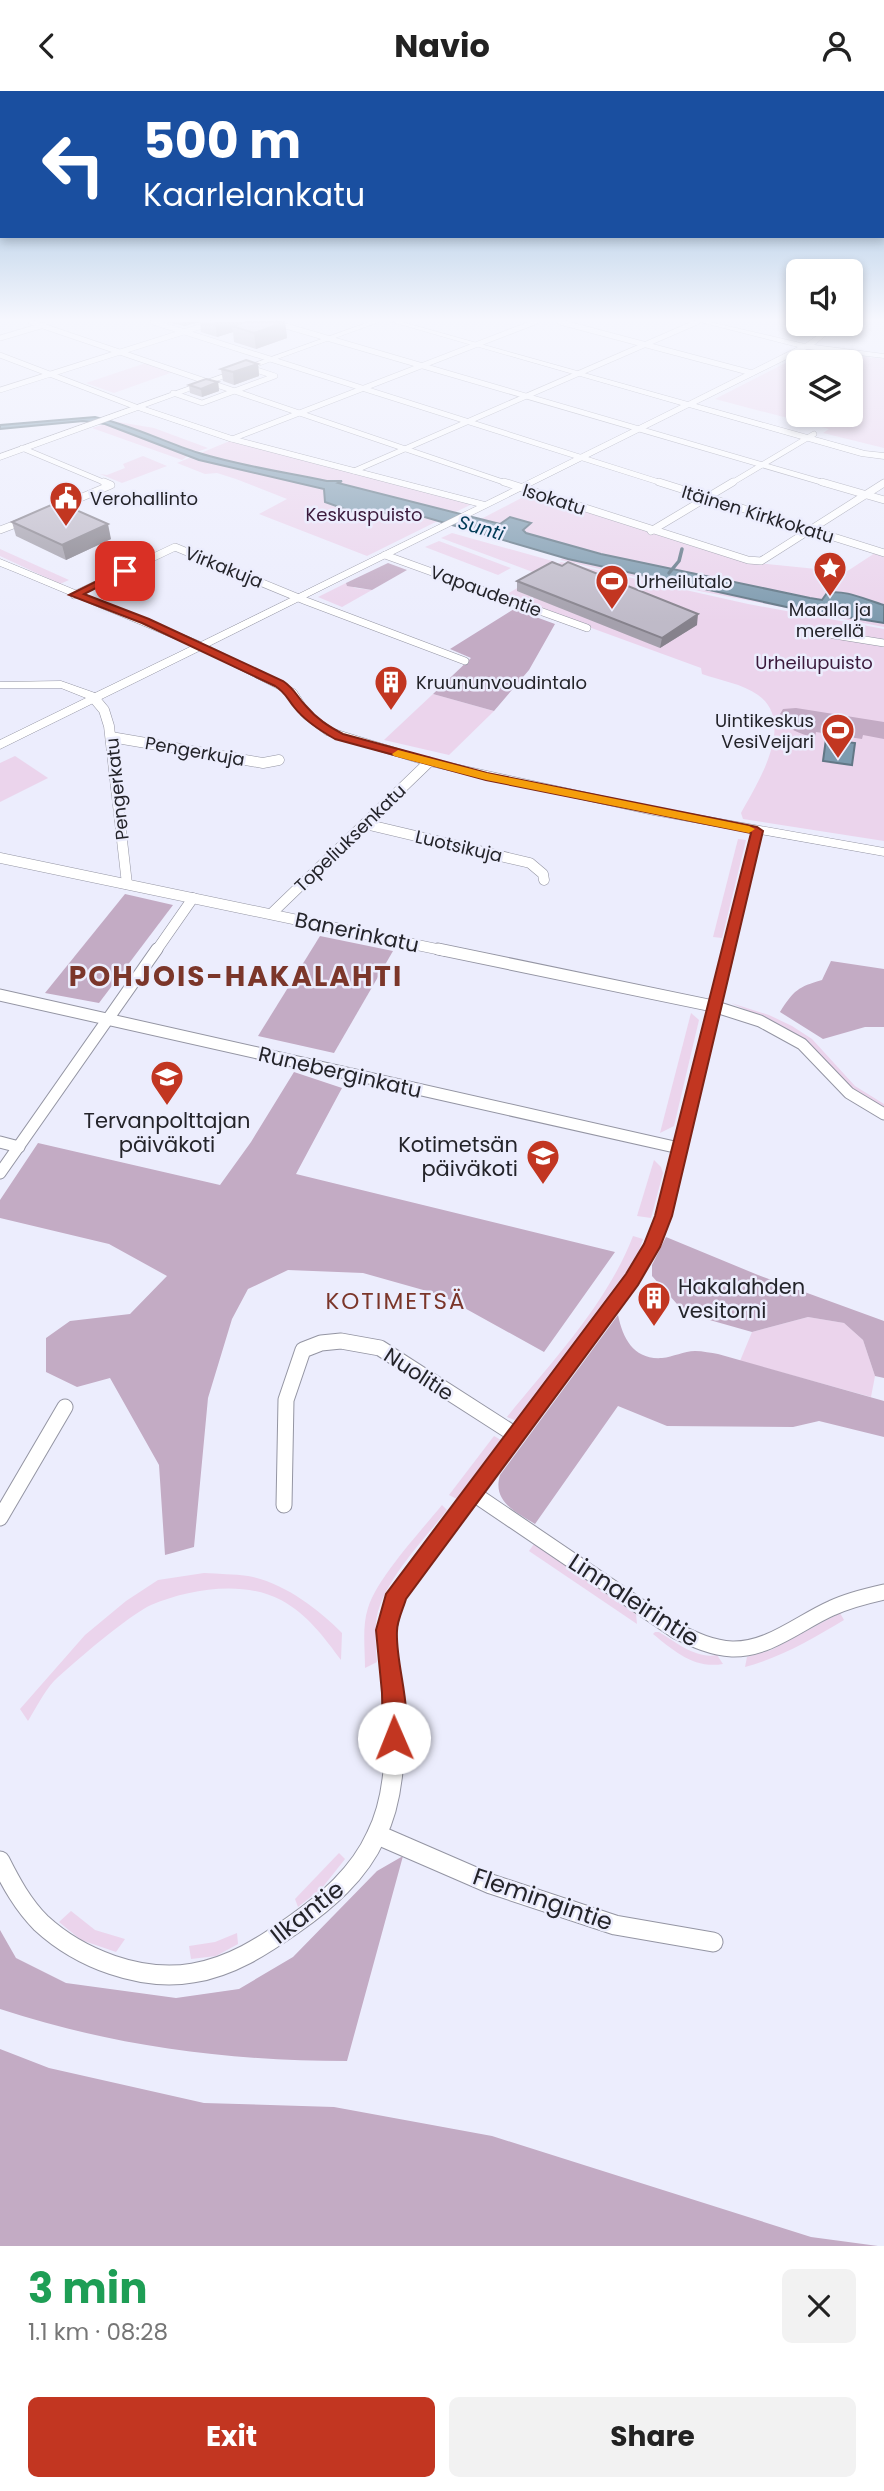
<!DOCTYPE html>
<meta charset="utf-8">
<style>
body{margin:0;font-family:Poppins,sans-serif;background:#f2f2f2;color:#222;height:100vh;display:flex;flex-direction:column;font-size:26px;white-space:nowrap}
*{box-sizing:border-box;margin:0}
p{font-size:23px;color:#767676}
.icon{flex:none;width:38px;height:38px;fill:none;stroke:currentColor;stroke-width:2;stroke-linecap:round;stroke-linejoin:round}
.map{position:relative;height:2155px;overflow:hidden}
.sheet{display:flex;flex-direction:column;background:#fff;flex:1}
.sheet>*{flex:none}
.hud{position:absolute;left:0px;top:0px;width:886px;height:147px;box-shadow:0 4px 10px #0003;background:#1a4fa0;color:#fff;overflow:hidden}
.controls{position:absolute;left:786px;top:168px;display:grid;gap:14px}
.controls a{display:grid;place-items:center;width:77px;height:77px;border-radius:10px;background:#fff;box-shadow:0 4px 10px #0003;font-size:35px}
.pin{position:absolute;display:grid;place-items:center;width:60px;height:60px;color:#fff;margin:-30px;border-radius:14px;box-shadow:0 4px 10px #0006}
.me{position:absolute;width:77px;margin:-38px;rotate:359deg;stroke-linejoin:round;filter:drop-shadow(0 0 5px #0008)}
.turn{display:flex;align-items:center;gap:24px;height:147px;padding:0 28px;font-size:32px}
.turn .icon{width:91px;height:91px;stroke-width:2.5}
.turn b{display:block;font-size:49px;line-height:60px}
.round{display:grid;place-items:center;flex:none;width:74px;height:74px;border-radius:10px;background:#f2f2f2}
.summary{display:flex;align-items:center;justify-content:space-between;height:119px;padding:0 28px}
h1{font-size:42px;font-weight:700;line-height:52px;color:#1e9e55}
.button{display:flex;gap:14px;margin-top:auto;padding:14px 28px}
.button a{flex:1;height:80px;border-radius:10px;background:#c23621;color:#fff;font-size:28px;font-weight:700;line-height:80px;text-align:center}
.button a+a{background:#f2f2f2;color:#222}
header{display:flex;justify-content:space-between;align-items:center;height:91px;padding:0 28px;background:#fff;font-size:32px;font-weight:700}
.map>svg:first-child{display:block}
.green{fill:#ebd4ec;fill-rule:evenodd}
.forest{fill:#c3abc4}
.water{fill:#7d9aae;stroke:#627786;stroke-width:2}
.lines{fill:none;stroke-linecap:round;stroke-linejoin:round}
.stream{stroke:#627786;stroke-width:3.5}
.street-far5-casing{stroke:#9495a3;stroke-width:6}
.street-far4-casing{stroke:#9495a3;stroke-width:8}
.street-far3-casing{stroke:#9495a3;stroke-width:11}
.street-far2-casing{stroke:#9495a3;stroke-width:13}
.street-far1-casing{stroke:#9495a3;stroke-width:17}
.street-casing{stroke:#9495a3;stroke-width:21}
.secondary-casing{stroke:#9495a3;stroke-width:1}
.street-far5{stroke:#fff;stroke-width:5}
.street-far4{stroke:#fff;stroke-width:7}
.street-far3{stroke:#fff;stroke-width:10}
.street-far2{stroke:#fff;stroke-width:11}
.street-far1{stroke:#fff;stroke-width:15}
.street{stroke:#fff;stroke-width:19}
.secondary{fill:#fff;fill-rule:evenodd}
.wall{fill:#a4a0ac}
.shaded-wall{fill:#86828c}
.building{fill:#bfbac8;stroke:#86828c;stroke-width:2}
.route{fill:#c23621;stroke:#7e2315;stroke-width:2}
.slow{fill:#f59e0b}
.labels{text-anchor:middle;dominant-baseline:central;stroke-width:5;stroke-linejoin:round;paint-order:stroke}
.far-poi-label{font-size:18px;fill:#24242a;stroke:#ecedfd;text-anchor:start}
.far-street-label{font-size:18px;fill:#24242a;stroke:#ecedfd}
.far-park-label{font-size:18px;fill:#3b1a3c;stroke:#ecedfd}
.far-water-label{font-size:19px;font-style:italic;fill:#003a56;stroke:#ecedfd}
.street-label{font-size:21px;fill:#24242a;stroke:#ecedfd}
.poi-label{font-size:21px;fill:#24242a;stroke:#ecedfd}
.neighbourhood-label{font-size:23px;letter-spacing:2px;fill:#7b362a;stroke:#ecedfd}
.near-street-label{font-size:24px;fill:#24242a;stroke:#ecedfd}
.district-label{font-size:28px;font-weight:bold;letter-spacing:2px;fill:#7b362a;stroke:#ecedfd}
</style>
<header><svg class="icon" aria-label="back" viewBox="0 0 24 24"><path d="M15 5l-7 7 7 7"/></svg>Navio<svg class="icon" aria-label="person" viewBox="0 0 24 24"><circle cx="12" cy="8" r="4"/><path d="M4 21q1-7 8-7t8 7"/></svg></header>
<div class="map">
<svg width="884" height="2155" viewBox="0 0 884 2155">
<rect width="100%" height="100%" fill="#ecedfd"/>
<g class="green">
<path d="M 809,260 L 884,268 L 884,357 L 823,342 L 829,338 L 715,308 ZM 798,271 L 850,271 L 850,324 L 798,324 Z"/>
<polygon points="146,272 173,281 114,302 86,292"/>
<polygon points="112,330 154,337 208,357 197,361"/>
<polygon points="105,333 188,365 182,369 92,337"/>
<polygon points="232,349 472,413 367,465 259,423 287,408 236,388 217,382 205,383 177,372"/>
<polygon points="143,365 167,375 122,392 100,383 107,384 125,377 123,373"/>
<path d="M 531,402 L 758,472 L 846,481 L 875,462 L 884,465 L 884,514 L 843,502 L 827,502 L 822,509 C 724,495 622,469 526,442 L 522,439 L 531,433 L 500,433 L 481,428 Z"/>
<polygon points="452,442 556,471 538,483 441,447"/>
<polygon points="439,450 511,477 498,484 425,456"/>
<polygon points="0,458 69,489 60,493 0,465"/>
<polygon points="563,467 791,517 884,532 884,536 689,498 560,469"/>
<path d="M 561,471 L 748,513 L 884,538 L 884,750 L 743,728 L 741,722 C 757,693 797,631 758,604 C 743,593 719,589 702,583 L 701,577 L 504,505 Z"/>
<polygon points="346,492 355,497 372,499 342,516 318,506"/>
<polygon points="433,603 494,620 449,664 384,649"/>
<polygon points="15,665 48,687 0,711 0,672"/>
<polygon points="738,748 746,749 722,847 713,846"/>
<polygon points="731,912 769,924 792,935 812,948 855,995 884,1013 884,1017 851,998 808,951 767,928"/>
<polygon points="691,922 699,929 674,1035 660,1042"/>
<polygon points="654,1069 661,1076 663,1082 651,1127 637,1125"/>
<path d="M 633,1145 L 643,1148 L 636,1168 L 617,1196 L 517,1330 L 507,1326 C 552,1270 607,1213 633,1145 Z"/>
<polygon points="808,1226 844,1232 863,1249 875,1285 871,1306 740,1270 752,1241"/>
<polygon points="494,1345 501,1349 457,1408 449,1404"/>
<path d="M 442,1414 L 447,1419 C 424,1449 378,1495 376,1533 C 375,1546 376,1559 377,1571 L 365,1577 C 365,1557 362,1535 368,1517 C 377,1487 421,1440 442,1414 Z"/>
<polygon points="534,1453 636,1523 637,1533 529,1460"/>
<path d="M 204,1482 C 219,1483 234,1483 248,1485 C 284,1492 317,1517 342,1542 L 341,1569 C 324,1546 307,1523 281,1509 C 243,1489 189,1498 151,1514 C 129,1524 73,1572 54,1590 C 44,1601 36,1617 28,1630 L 20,1618 L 85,1544 L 126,1510 L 158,1489 Z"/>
<path d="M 840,1522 L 844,1529 C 812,1548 782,1566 745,1576 L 747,1566 L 771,1559 Z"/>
<path d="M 655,1541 L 659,1541 C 677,1552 696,1568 717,1564 L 723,1573 C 694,1578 674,1560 653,1543 Z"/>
<polygon points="339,1762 345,1768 322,1797 298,1816 295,1808"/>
<polygon points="71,1820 95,1839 125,1848 116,1861 81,1849 59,1831"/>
<polygon points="237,1842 238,1853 216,1865 191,1868 189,1855 215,1851"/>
</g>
<g class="forest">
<polygon points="388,472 407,479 372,499 347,495 346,492"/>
<polygon points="514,518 555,533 529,579 494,620 433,603 471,567 450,558"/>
<path d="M 796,617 L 884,631 L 884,648 L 863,644 L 862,648 L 816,641 L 815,646 C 799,643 787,639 780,623 L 783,618 Z"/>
<polygon points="125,803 173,814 99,912 45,902"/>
<polygon points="320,845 393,860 334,962 258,945"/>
<path d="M 831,870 L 884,878 L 884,936 L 865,936 L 823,948 L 780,921 C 794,899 798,896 822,889 Z"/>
<polygon points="294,981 342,997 296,1083 615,1161 544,1261 441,1204 363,1182 288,1179 248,1198 232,1228 208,1307 194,1456 165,1464 159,1374 110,1287 77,1296 46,1281 46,1247 70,1230 130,1223 167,1185 109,1153 0,1127 0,1109 38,1052 220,1094 251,1051"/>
<polygon points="666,1146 758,1184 884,1230 884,1287 875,1285 863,1249 844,1232 808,1226 752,1241 699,1226 677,1213 652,1185 652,1174"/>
<path d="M 618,1224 C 623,1248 634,1269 662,1267 C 673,1266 684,1260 695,1260 C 703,1260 711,1262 718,1263 L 884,1310 L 884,1346 L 819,1330 L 793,1336 L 667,1335 L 618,1315 L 535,1433 C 516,1421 492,1411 500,1384 Z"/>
<path d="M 403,1765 L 347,1970 C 229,1970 112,1955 0,1918 L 0,1839 L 16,1867 L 66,1892 L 176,1907 L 239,1898 L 293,1866 L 377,1780 Z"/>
<polygon points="0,1958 49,1977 204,2012 334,2016 492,2045 811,2146 878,2155 0,2155"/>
</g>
<g class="water">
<path d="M 95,326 C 131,334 164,351 199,362 C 241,375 284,381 327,390 L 342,390 L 338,392 L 500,433 L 510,426 L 531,432 L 523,439 L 526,442 L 601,463 L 810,507 L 822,509 L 827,502 C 845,498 866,509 884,514 L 884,532 L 791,517 L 568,468 L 411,422 L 379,422 L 373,419 L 356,422 L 325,411 L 324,398 L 199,369 L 105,333 L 83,330 L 0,338 L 0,334 Z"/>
<polygon points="826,648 855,652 852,674 823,670"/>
</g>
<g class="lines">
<polyline class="stream" points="669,482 679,470 682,458"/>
<defs>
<g id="street-far5">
<polyline points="31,231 509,393"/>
<polyline points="153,231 665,393"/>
<polyline points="272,231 828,393"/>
<polyline points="560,231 752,282"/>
<polyline points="0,247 44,234"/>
<polyline points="0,264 136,316"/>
<polyline points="0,299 215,231"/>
<polyline points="173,302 202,312 275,285 247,276"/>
<polyline points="232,348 535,231"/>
<polyline points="22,357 108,393"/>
<polyline points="354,380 697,231"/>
<polyline points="730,393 814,343"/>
</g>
<g id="street-far4">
<polyline points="504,391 748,469 761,470 884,392"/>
<polyline points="659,391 884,462"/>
<polyline points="822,391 884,409"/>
<polyline points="49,420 111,394 104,391"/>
<polyline points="0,439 29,428"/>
<polyline points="651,440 733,391"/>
<polyline points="385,464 587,537"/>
<polyline points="74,504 175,456 306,510 465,570"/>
<polyline points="828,543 884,552"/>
</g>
<g id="street-far3">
<polyline points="94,607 104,619 109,635 127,793"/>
<polyline points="111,646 263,672 279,669"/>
<polyline points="365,733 530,772 543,783 544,789"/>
<polyline points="0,767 446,860"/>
<polyline points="271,823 429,671"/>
<polyline points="156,860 193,807"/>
<polyline points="728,860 757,740"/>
</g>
<g id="street-far2">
<polyline points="438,858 713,915 760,930 802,953 849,1002 884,1023"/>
<polyline points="0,904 679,1057"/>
<polyline points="0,1051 19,1056"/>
<polyline points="0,1082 157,858"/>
<polyline points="629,1192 651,1156 664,1125 729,858"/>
</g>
<g id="street-far1">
<path d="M 474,1403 L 676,1540 C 695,1549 712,1557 732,1558 C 769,1559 800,1531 832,1517 C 849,1509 866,1505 884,1501"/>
<polyline points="284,1414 286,1309 303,1259 321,1252 341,1250 380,1257 517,1345"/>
<polyline points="0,1427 65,1316"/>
<polyline points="394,1616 388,1541 397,1502 630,1191"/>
</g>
<g id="street">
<polyline points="378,1744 491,1793 615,1834 713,1851"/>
<path d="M 0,1770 C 11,1792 23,1814 41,1832 C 80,1868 141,1891 193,1882 C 231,1876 263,1855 293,1834 C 326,1811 359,1783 376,1745 C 396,1705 395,1658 394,1615"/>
</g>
<polygon id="secondary" points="369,231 379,231 145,316 235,346 485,411 681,314 392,231 402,231 688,311 798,256 700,231 710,231 805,253 821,242 821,233 827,233 829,242 814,254 884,263 884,267 807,258 696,313 865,360 884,362 884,368 861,365 689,316 209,555 296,599 310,621 334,638 432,668 653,716 884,757 884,765 653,724 425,674 326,644 302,626 288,603 201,559 0,658 0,649 86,607 61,597 0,597 0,591 61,590 95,602 192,555 15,481 0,475 0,468 201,551 477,415 229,350 138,319 0,369 0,363"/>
</defs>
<use href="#street-far5" class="street-far5-casing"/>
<use href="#street-far4" class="street-far4-casing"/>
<use href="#street-far3" class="street-far3-casing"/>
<use href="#street-far2" class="street-far2-casing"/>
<use href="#street-far1" class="street-far1-casing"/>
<use href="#street" class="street-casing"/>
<use href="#secondary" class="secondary-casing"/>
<use href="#street-far5" class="street-far5"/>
<use href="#street-far4" class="street-far4"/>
<use href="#street-far3" class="street-far3"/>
<use href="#street-far2" class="street-far2"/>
<use href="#street-far1" class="street-far1"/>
<use href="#street" class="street"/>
<use href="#secondary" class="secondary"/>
</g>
<g class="wall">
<polygon points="167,231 285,231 287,247 256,258 234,251 233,241 217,246 201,241 200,231 184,235"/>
<polygon points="258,273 259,285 234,294 223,290 221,278"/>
<polygon points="218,291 219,300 202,306 190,302 189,294"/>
<polygon points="12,431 111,448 66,469 16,445"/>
<polygon points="517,490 697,534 660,557 517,500"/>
</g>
<g class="shaded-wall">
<polygon points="183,231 200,231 184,235"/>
<polygon points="215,231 251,231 232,235 233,241 217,246"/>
<polygon points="285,231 287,247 256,258 254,242"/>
<polygon points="258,273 259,285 234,294 233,281"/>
<polygon points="218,291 219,300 202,306 201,298"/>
<polygon points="108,433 111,448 66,469 62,454"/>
<polygon points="698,523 697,534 660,557 662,547"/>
</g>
<g class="building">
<polygon points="246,231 285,231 254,242 232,235"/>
<polygon points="246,269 258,273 233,281 221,278"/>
<polygon points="206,288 218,291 201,298 189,294"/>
<polygon points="58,411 108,433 62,454 12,431"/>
<polygon points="552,471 562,475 568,471 698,523 662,547 517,490"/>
</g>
<linearGradient id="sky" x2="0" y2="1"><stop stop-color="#7daad1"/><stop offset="0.43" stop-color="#f6f7fe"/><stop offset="1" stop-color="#f6f7fe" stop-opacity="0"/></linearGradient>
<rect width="884" height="532" fill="url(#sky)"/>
<path class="route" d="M 121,478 L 129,480 L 84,503 L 149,528 L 283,590 C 295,598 297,606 306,615 C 317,628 328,635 343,643 L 487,682 L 757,736 L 763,740 L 672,1125 L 660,1156 L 638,1194 L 406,1508 C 403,1518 397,1530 397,1540 C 395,1574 415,1622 402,1655 L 394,1658 L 386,1655 L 383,1647 L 382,1602 L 376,1539 L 386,1503 L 626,1183 L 644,1153 L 655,1125 L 751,742 L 486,689 L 335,648 C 319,639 305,630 294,616 C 287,607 285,601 275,595 L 142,532 L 69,504 Z"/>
<polygon class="slow" points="398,659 487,682 749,735 755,738 749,742 486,689 394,665 392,663"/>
<defs>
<symbol id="civic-pin" viewBox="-11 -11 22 30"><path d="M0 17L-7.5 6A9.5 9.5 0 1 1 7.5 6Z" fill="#c23621" stroke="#ecedfd"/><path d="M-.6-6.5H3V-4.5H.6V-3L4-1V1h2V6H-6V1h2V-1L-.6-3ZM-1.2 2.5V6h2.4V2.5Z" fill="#fff"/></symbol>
<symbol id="sight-pin" viewBox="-11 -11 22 30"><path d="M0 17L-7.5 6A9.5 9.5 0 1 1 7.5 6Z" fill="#c23621" stroke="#ecedfd"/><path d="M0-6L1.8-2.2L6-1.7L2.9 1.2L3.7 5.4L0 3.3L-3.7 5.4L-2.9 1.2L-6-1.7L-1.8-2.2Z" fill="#fff"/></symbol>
<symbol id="stadium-pin" viewBox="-11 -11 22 30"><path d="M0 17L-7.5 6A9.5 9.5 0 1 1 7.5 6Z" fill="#c23621" stroke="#ecedfd"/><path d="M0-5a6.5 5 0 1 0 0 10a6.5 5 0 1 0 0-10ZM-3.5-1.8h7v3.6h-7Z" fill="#fff"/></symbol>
<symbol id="building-pin" viewBox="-11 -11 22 30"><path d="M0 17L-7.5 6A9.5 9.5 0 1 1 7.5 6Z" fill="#c23621" stroke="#ecedfd"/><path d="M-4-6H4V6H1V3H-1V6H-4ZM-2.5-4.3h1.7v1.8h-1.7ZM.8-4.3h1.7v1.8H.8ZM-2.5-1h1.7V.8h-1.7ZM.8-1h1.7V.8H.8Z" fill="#fff"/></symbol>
<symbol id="school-pin" viewBox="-11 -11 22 30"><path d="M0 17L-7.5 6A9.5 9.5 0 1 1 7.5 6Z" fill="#c23621" stroke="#ecedfd"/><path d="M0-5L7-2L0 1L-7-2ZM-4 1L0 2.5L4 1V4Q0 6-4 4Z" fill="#fff"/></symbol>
</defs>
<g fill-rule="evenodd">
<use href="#civic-pin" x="47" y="388" width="38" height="52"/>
<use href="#sight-pin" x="811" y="458" width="38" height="52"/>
<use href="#stadium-pin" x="593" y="471" width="38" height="52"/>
<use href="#building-pin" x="372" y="572" width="38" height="52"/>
<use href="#stadium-pin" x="819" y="620" width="38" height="52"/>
<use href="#school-pin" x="148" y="967" width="38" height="52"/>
<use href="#school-pin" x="524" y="1046" width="38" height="52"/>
<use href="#building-pin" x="635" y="1188" width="38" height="52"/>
</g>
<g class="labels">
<g class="far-poi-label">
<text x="90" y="407">Verohallinto</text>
<text x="636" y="490">Urheilutalo</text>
<text x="830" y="518" text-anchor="middle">Maalla ja<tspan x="830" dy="21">merellä</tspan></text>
<text x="416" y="591">Kruununvoudintalo</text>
<text x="814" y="629" text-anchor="end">Uintikeskus<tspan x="814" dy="21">VesiVeijari</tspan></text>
</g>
<g class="far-street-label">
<text transform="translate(554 408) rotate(18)">Isokatu</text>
<text transform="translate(758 423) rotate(17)">Itäinen Kirkkokatu</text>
<text transform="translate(224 476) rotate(22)">Virkakuja</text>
<text transform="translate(486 500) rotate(20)">Vapaudentie</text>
<text transform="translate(195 660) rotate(10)">Pengerkuja</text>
<text transform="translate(117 698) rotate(-96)">Pengerkatu</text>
<text transform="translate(350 747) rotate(-44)">Topeliuksenkatu</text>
<text transform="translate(459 755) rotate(13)">Luotsikuja</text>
</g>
<g class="far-park-label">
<text x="364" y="423">Keskuspuisto</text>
<text x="814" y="571">Urheilupuisto</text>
</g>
<g class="far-water-label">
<text transform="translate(481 437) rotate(16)">Sunti</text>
</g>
<g class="street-label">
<text transform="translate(357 841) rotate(12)">Banerinkatu</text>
<text transform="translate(340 981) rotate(13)">Runeberginkatu</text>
<text transform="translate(419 1283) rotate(33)">Nuolitie</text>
</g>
<g class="poi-label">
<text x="167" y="1029">Tervanpolttajan<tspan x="167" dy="24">päiväkoti</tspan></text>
<text x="518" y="1053" text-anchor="end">Kotimetsän<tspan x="518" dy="24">päiväkoti</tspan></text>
<text x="678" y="1195" text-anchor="start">Hakalahden<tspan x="678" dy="24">vesitorni</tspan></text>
</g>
<g class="neighbourhood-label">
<text x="396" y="1210">KOTIMETSÄ</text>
</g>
<g class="near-street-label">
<text transform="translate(634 1509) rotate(33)">Linnaleirintie</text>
<text transform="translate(543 1808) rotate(19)">Flemingintie</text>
<text transform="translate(307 1821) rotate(-38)">Ilkantie</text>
</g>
<g class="district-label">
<text x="236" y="885">POHJOIS-HAKALAHTI</text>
</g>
</g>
</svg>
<div class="controls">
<a><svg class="icon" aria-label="sound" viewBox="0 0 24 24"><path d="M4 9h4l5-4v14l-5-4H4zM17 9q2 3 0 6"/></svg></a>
<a><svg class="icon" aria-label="layers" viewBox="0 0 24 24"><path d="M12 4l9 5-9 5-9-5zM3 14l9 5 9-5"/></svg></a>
</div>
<div class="pin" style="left:125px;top:480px;background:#d93025"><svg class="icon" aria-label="arrive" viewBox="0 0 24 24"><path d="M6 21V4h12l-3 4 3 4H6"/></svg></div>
<svg class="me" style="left:394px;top:1647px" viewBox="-20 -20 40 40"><circle r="19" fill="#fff"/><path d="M0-13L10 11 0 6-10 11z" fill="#c23621"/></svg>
<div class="hud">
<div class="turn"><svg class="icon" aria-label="left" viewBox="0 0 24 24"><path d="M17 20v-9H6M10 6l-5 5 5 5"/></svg><div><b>500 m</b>Kaarlelankatu</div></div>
</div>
</div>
<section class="sheet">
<div class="summary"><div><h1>3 min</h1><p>1.1 km · 08:28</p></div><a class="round"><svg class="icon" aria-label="close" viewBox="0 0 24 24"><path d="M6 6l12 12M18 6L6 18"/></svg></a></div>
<div class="button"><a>Exit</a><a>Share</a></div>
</section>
